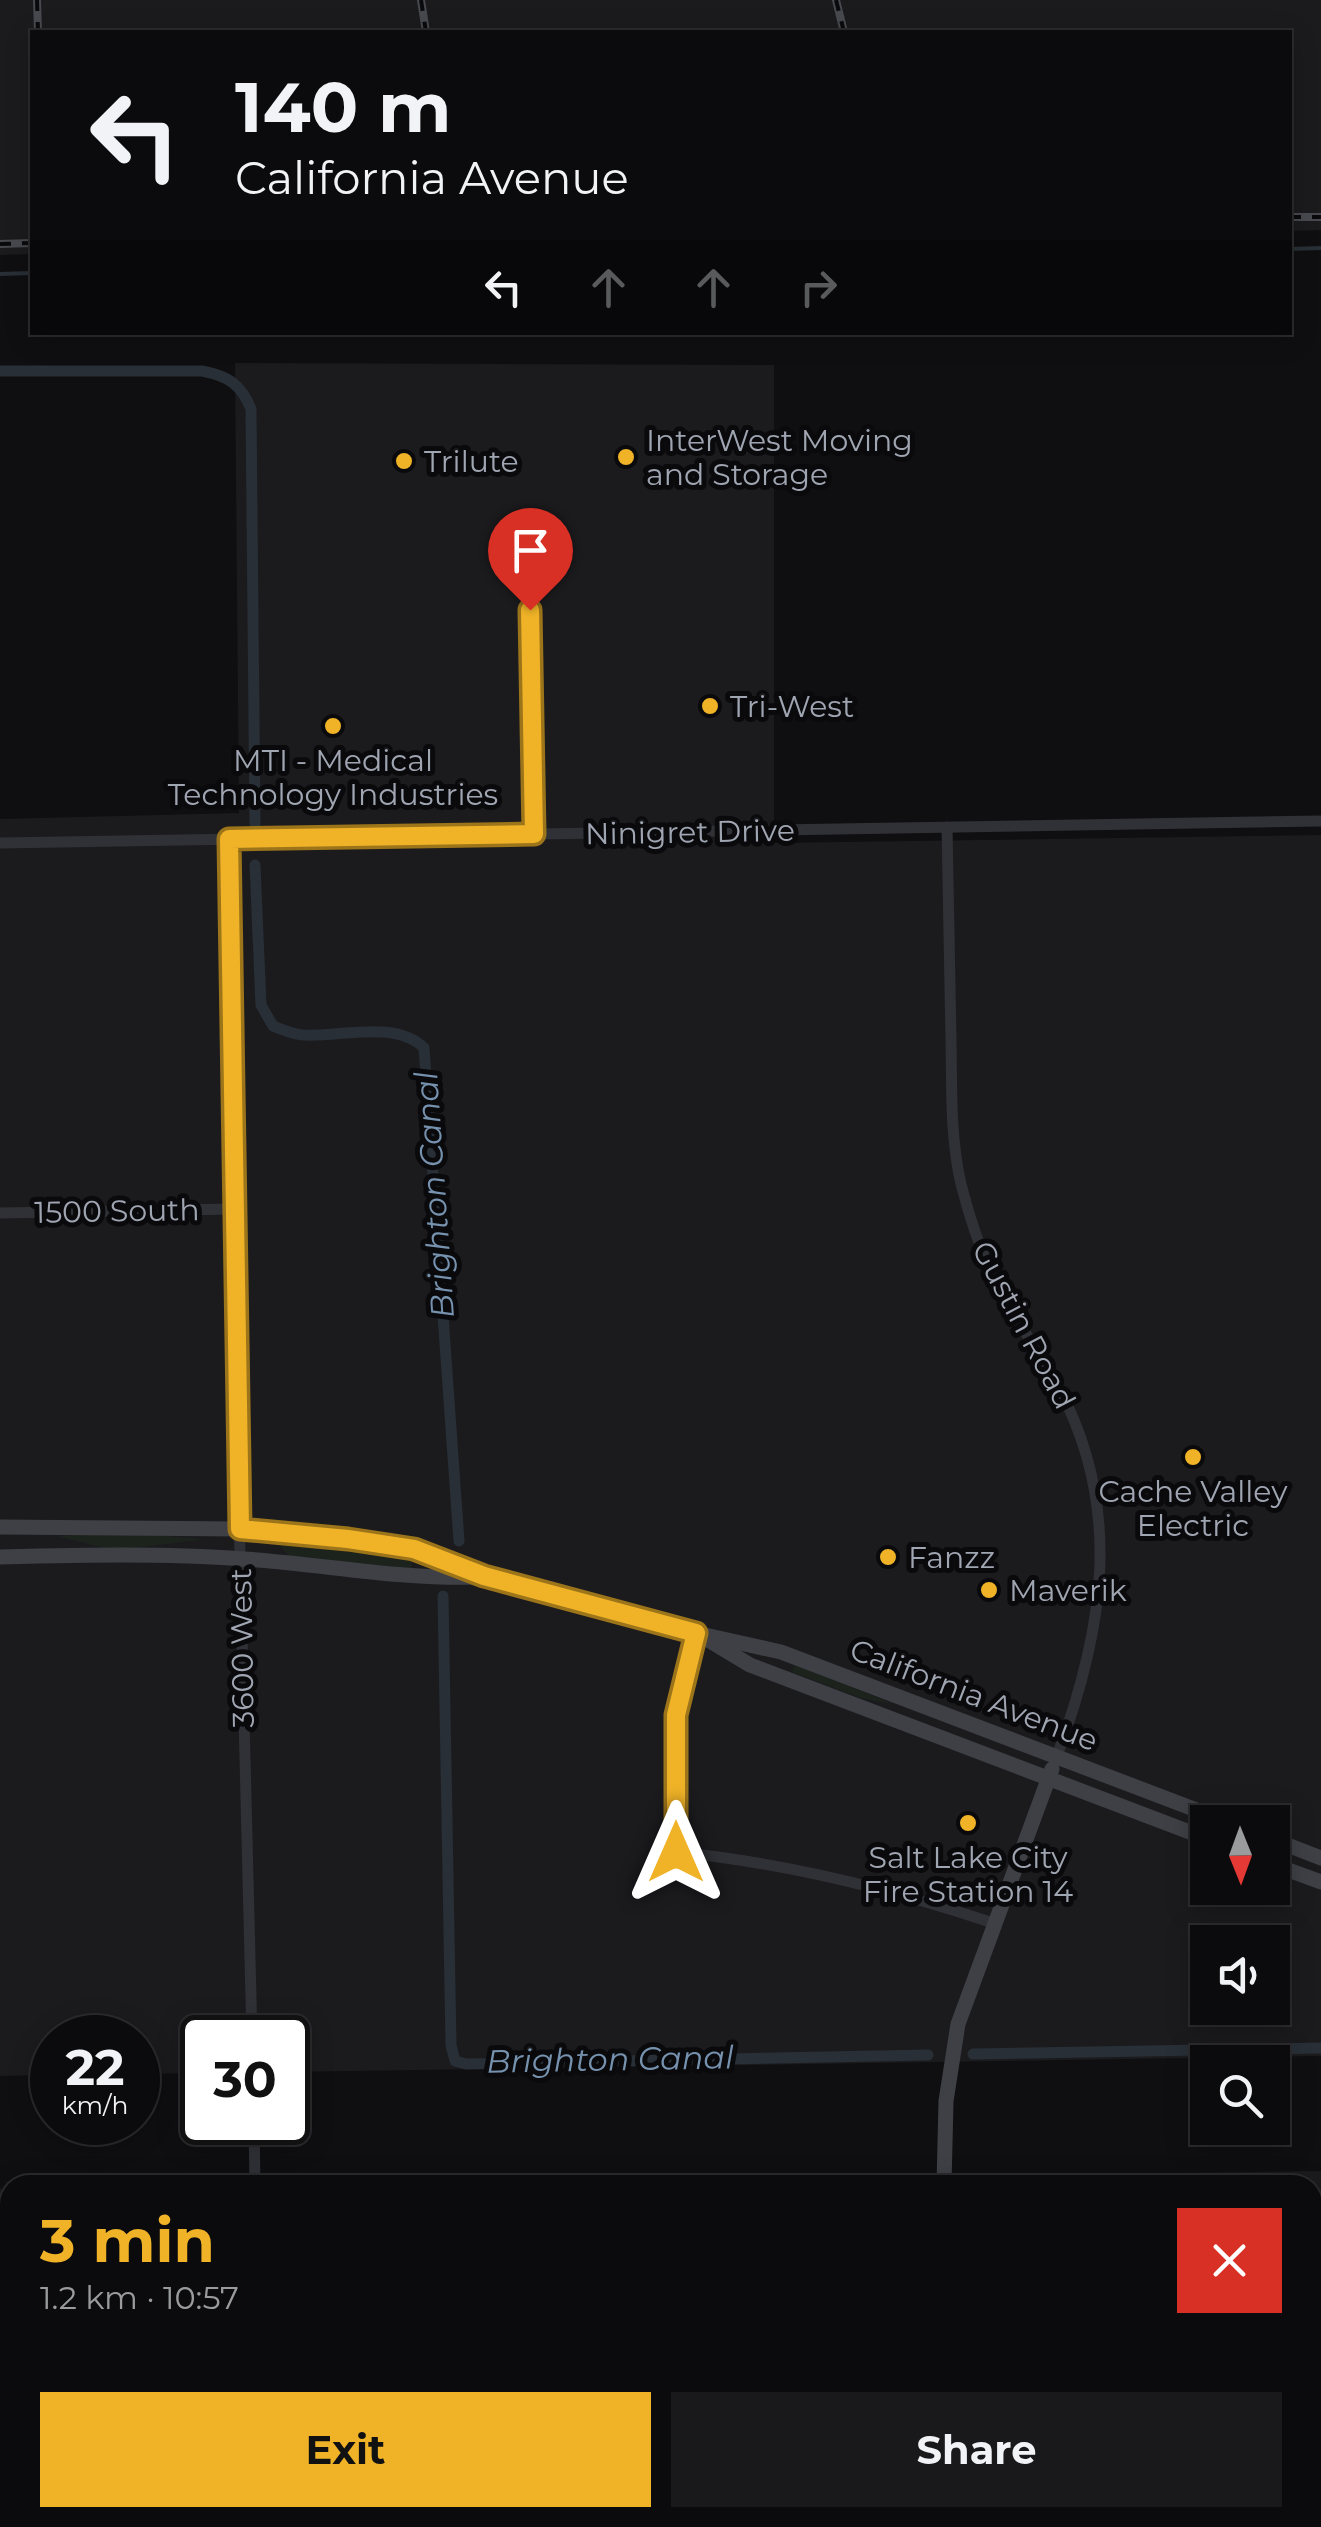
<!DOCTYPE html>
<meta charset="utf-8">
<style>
body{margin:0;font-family:Montserrat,sans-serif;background:#19191b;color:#f1f3f6;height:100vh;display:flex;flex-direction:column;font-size:38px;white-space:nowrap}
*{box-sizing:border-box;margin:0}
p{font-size:32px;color:#9a9b9d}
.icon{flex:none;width:55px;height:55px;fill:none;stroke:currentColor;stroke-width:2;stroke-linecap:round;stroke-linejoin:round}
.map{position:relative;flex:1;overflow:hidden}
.details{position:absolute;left:0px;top:2175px;width:1322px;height:352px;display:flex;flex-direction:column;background:#0b0b0d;border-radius:30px 30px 0 0;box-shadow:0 5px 25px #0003,0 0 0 2px #2b2b2e}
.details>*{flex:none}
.guide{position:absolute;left:30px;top:30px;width:1262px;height:305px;border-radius:0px;box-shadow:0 5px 25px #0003,0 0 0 2px #2b2b2e;background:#0b0b0d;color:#f1f3f6;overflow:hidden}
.needle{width:65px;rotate:179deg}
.controls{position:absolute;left:1190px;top:1805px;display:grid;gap:20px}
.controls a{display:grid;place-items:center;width:100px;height:100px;border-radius:0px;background:#0b0b0d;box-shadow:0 5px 25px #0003,0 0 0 2px #2b2b2e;font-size:50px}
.speed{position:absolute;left:30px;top:2015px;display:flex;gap:20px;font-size:50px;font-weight:700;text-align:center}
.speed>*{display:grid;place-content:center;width:130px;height:130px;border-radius:50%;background:#0b0b0d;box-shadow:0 5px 25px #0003,0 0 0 2px #2b2b2e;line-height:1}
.speed small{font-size:25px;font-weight:400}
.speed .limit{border:5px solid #111;border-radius:15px;background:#fff;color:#111}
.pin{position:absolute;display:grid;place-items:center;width:85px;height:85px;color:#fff;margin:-102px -42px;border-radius:50% 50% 50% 0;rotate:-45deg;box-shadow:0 0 10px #0007}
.pin .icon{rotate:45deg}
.me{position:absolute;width:110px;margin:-55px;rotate:0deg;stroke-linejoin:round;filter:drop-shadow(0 0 8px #0008)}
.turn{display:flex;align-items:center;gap:35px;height:210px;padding:0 40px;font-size:45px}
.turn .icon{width:130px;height:130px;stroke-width:2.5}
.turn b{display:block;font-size:70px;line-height:85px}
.lanes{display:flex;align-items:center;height:95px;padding:0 40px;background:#0003;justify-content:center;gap:50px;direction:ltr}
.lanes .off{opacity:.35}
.round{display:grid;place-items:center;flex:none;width:105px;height:105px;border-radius:0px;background:#19191b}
.overview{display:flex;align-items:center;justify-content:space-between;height:170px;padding:0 40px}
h1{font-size:60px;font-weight:700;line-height:75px;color:#f0b328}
.action{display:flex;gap:20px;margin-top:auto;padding:20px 40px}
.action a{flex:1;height:115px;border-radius:0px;background:#f0b328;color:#111;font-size:40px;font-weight:700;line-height:115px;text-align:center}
.action a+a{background:#19191b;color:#f1f3f6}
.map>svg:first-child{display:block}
.built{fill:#1b1b1e;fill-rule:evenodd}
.green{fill:#1c231d}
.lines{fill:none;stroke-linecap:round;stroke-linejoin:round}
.stream{stroke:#282f36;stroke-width:4}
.canal{stroke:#282f36;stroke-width:11}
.street{stroke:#303136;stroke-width:11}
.secondary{stroke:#3e4046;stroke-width:15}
.rail-casing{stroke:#47494f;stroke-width:8}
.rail{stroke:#0a0a0c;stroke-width:4;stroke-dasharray:11;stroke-linecap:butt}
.route-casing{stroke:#9c741a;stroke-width:25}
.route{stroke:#f0b328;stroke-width:18}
.poi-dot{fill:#f0b328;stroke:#0a0a0c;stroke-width:4}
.labels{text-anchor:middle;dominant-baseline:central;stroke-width:10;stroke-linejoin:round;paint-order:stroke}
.poi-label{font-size:30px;fill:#a0a5b2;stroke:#0a0a0c;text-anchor:start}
.street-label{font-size:30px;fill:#a0a5b2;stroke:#0a0a0c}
.water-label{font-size:32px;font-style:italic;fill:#7692ae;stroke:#0a0a0c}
</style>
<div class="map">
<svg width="1321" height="2527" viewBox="0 0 1321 2527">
<rect width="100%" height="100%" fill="#0f0f11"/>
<g class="built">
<polygon points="0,0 1321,0 1321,230 1290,231 1290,32 32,32 32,254 0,255"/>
<path d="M 235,363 L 774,365 L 774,843 L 1321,835 L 1321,2056 L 288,2072 L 288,2038 L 202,2038 L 202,2073 L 138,2074 L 138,2038 L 52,2038 L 52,2075 L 0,2076 L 0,819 L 239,813 ZM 1208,1822 L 1272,1822 L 1272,1888 L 1208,1888 ZM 1208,1942 L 1272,1942 L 1272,2008 L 1208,2008 Z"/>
<polygon points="1321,2171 1321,2527 0,2527 0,2189 10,2189 10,2518 1312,2518 1312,2185 276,2185"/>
</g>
<g class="green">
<polygon points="125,1533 205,1539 135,1548 104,1548 57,1536"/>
<polygon points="281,1539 339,1545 413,1558 411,1571 290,1557 280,1546"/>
<polygon points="795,1664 893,1704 861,1698 792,1672"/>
</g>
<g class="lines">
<g class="stream">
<polyline points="1290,249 1321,248"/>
<polyline points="0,274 32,273"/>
</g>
<g class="canal">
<path d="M 0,371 L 202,371 C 228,376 241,384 251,409 L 255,824"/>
<path d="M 255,865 L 261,1005 L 273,1026 C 284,1030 294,1035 305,1035 C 341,1037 396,1020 424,1048 L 459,1541"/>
<polyline points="443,1596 451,2045 455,2061 466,2064 928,2055"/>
<polyline points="973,2054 1321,2048"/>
</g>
<g class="street">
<polyline points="530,587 534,834"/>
<path d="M 947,827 C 948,898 950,969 951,1040 C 952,1088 950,1137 961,1184 C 971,1223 984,1263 1004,1298 C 1021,1328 1043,1357 1059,1388 C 1124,1511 1103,1632 1057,1756"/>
<polyline points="229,839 240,1558 252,2038"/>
<polyline points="0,843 1321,821"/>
<polyline points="0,1213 235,1209"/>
<path d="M 696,1633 L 677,1715 L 676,1852 C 786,1863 888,1888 993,1923"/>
<polyline points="254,2122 255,2185"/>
<polyline points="0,2503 10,2503"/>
<polyline points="263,2518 263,2527"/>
</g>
<g class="secondary">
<polyline points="0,1527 240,1529 349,1539 415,1549 484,1577 696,1633 781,1652 1228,1822"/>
<path d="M 0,1557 C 81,1555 163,1553 244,1559 C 323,1564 400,1580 480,1577"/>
<polyline points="700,1635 750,1665 1208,1839"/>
<polyline points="1272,1839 1321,1858"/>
<polyline points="1272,1864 1321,1882"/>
<polyline points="944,2185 946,2101 958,2024 1052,1769"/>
<polyline points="948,2518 948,2527"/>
</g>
<defs>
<g id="rail">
<polyline points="37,0 38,32"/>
<polyline points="421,0 426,32"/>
<polyline points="836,0 844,32"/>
<polyline points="1290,217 1321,217"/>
<polyline points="0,244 32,243"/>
</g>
</defs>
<use href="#rail" class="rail-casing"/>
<use href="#rail" class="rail"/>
</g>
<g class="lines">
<defs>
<polyline id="route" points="530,610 534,834 229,839 240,1529 348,1539 414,1549 484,1576 696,1633 676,1715 676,1852"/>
</defs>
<use href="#route" class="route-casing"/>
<use href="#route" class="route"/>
</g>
<g class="poi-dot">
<circle cx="626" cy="457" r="10"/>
<circle cx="404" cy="461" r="10"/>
<circle cx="710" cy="706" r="10"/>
<circle cx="333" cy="726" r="10"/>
<circle cx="1193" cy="1457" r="10"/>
<circle cx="888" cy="1557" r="10"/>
<circle cx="989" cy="1590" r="10"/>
<circle cx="968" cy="1823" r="10"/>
</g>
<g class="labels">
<g class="poi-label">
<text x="646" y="440">InterWest Moving<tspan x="646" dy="34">and Storage</tspan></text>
<text x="424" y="461">Trilute</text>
<text x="730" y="706">Tri-West</text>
<text x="333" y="760" text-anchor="middle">MTI - Medical<tspan x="333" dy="34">Technology Industries</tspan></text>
<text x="1193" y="1491" text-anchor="middle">Cache Valley<tspan x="1193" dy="34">Electric</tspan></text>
<text x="908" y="1557">Fanzz</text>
<text x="1009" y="1590">Maverik</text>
<text x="968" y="1857" text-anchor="middle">Salt Lake City<tspan x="968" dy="34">Fire Station 14</tspan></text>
</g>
<g class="street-label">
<text transform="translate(690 832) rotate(-1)">Ninigret Drive</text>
<text transform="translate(117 1211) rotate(-1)">1500 South</text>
<text transform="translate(1024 1325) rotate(62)">Gustin Road</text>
<text transform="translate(242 1648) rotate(-91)">3600 West</text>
<text transform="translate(974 1695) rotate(21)">California Avenue</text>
</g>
<g class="water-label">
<text transform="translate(434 1195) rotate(-94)">Brighton Canal</text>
<text transform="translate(610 2059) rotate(-1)">Brighton Canal</text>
</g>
</g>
</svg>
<div class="controls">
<a><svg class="needle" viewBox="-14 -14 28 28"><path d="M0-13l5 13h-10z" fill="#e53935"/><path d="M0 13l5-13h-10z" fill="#9a9b9d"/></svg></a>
<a><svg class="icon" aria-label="sound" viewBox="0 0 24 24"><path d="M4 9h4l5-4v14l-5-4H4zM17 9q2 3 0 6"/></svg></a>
<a><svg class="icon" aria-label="search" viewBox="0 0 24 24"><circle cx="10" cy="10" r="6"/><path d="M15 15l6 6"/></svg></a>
</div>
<div class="speed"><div>22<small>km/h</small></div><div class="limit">30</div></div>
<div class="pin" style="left:530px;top:610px;background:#d93025"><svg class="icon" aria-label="arrive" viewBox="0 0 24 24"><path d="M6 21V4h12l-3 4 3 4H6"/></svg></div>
<svg class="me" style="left:676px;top:1852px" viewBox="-20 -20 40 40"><path d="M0-17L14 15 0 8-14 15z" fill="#f0b328" stroke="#fff" stroke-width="4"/></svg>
<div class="guide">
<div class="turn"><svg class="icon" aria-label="left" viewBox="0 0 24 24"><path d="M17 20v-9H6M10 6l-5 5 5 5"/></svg><div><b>140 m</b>California Avenue</div></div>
<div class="lanes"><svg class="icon" aria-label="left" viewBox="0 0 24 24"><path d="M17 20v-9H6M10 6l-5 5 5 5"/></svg><svg class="icon off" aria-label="ahead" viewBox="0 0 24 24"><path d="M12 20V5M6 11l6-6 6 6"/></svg><svg class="icon off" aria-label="ahead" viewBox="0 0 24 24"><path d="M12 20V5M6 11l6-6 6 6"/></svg><svg class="icon off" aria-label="right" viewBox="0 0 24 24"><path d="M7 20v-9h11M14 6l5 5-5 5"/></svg></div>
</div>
<section class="details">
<div class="overview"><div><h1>3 min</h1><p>1.2 km · 10:57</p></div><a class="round" style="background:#d93025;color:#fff"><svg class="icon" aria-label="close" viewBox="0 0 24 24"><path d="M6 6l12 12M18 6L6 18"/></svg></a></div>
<div class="action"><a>Exit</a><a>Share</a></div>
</section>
</div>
